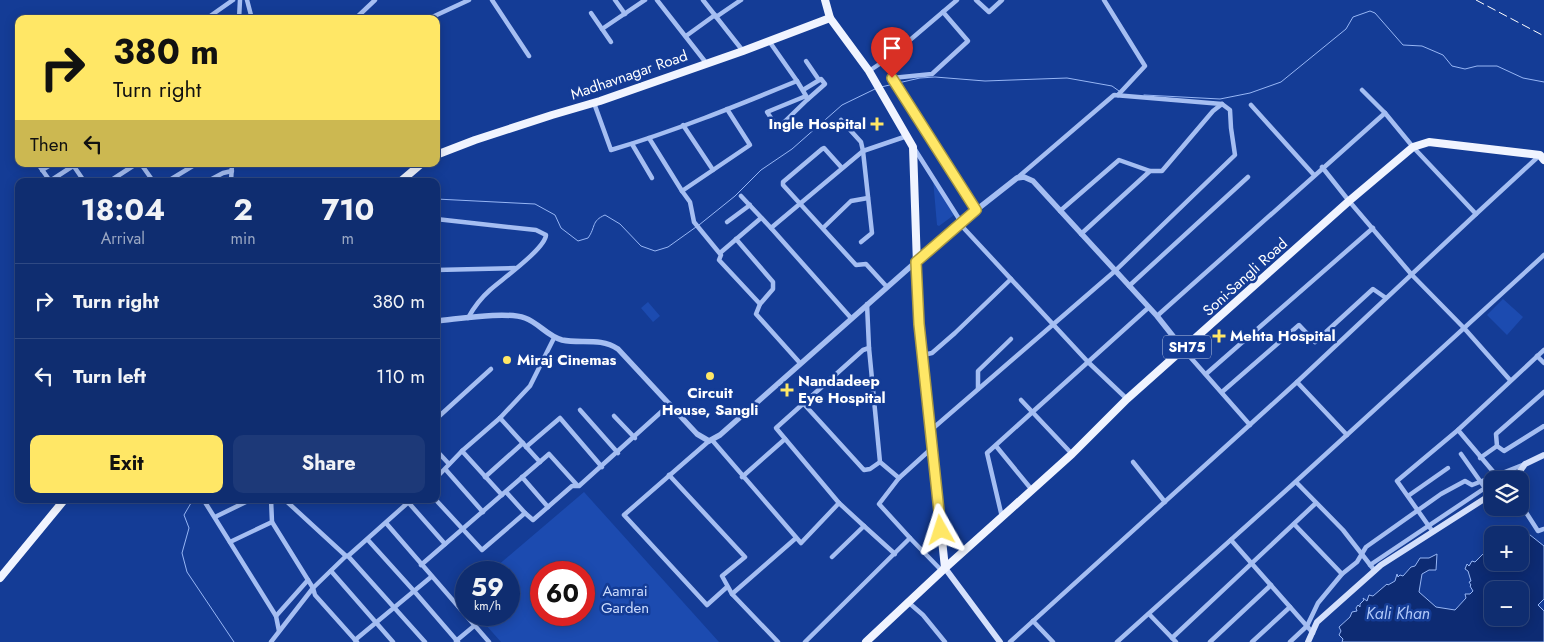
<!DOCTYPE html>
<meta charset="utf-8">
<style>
body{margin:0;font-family:Jost,sans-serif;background:#1d3978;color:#f1f3f6;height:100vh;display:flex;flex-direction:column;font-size:19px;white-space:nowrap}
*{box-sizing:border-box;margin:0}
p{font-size:16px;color:#9ba8c3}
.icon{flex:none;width:28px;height:28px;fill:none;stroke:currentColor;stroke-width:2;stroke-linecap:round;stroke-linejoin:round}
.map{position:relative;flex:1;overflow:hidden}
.side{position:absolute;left:15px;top:178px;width:425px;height:325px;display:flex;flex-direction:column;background:#0f2d70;border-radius:10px;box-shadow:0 2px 12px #0003,0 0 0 1px #2f4983}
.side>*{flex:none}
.guide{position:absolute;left:15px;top:15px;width:425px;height:152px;border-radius:10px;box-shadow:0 2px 12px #0003,0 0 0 1px #2f4983;background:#ffe766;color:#111;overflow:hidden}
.tools{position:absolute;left:1484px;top:471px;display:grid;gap:10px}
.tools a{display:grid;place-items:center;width:45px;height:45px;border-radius:10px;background:#0f2d70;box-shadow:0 2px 12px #0003,0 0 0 1px #2f4983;font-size:25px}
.speed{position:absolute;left:455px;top:561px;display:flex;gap:10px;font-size:25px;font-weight:700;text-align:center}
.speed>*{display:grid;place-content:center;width:65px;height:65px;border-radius:50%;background:#0f2d70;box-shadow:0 2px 12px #0003,0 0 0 1px #2f4983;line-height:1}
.speed small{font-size:12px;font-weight:400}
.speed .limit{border:8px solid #d22;background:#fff;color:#111}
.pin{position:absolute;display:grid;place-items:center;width:42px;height:42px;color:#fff;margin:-51px -21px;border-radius:50% 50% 50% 0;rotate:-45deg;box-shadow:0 0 5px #0007}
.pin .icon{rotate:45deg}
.me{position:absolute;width:55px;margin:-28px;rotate:354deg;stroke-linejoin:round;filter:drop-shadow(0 0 4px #0008)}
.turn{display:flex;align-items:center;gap:18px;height:105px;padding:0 15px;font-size:22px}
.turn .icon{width:65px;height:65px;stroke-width:2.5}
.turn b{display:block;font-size:35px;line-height:42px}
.then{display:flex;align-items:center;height:48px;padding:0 15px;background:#0003;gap:10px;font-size:19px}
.eta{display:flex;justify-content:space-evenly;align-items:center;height:85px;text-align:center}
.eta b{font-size:30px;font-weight:700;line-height:35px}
.button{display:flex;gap:10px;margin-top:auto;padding:10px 15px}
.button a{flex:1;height:58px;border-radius:10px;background:#ffe766;color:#111;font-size:20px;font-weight:700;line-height:58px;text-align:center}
.button a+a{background:#1d3978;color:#f1f3f6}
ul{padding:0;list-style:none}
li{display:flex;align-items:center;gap:15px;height:75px;padding:0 15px;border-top:1px solid #2f4983}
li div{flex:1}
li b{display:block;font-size:19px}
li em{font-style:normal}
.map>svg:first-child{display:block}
.green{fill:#1c4bb0;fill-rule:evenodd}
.water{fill:#0d2b73;stroke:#97b6f5;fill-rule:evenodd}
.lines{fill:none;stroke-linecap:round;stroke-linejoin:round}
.stream{stroke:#97b6f5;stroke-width:1}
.minor{stroke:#a5bef2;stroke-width:4.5}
.tertiary{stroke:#a5bef2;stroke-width:5.5}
.secondary{stroke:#d4e0fc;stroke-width:6}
.primary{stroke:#f0f4ff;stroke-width:8}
.rail{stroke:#fff;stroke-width:1;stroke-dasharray:9 4;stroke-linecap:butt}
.route-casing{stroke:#a69642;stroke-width:12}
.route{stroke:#ffe766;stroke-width:9}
.poi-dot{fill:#ffe766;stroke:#143c96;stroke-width:2}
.labels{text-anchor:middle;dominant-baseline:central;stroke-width:5;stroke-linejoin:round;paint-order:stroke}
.shield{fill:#143c96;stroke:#b8c4e0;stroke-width:1}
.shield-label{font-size:14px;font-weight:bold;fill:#fff}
.street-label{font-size:15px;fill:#fff;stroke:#143c96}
.poi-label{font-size:15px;font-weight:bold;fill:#fff;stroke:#143c96;text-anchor:start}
.park-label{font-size:15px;fill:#ccdcfd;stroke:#143c96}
.water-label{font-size:16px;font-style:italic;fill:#b1c9f9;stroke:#143c96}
</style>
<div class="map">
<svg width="1544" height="642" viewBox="0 0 1544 642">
<rect width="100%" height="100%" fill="#143c96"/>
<g class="green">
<polygon points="933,179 954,215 939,226 937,225"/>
<polygon points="1503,299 1523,317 1507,335 1487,315"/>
<polygon points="648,302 660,316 653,322 641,308"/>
<path d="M 584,492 L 719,642 L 501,642 L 477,615 L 509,615 L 509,572 L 490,572 ZM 584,572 L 584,615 L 541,615 L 541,572 Z"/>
</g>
<path class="water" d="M 1514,530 L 1525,531 L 1544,546 L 1544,599 L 1538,605 L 1544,611 L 1544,642 L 1342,642 L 1343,639 L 1339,635 L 1341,631 L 1339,627 L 1350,617 L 1352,612 L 1357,611 L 1356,608 L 1358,605 L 1360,607 L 1360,604 L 1364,600 L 1363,598 L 1367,601 L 1369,595 L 1373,596 L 1387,584 L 1388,585 L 1395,581 L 1397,574 L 1398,577 L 1400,575 L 1403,576 L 1411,567 L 1415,566 L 1420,558 L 1429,558 L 1437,554 L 1436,570 L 1429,570 L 1422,574 L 1419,592 L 1436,607 L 1455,610 L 1466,598 L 1465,594 L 1470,594 L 1473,591 L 1470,586 L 1471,585 L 1469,582 L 1471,581 L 1468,571 L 1465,569 L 1467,564 L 1469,566 L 1472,561 L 1475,562 L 1492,545 L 1492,562 L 1520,562 L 1520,535 L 1503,535 ZM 1492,590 L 1520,590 L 1520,618 L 1492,618 Z"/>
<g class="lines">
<g class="stream">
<polyline points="898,83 920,78 935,77 985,81 1067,78 1112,86 1119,91"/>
<polyline points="881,87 894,84"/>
<polyline points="1144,95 1220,99 1250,93 1281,82 1346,29 1353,17 1370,11 1375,13 1403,45 1422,46 1443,55 1452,66 1465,69 1477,66 1497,66 1523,78 1544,82"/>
<path d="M 436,199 L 535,204 L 555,215 L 561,228 L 578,241 L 588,238 C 596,227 591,221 605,215 L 620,224 L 641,246 L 655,251 L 668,247 L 696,227"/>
<polyline points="699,225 735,196 761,170 792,149 842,105 875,89"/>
<polyline points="189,499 191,503 184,515 189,528 182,553 187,572 234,642"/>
</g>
<g class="minor">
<polyline points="247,0 252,19"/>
<polyline points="492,0 529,56"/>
<polyline points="615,0 625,14"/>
<polyline points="657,0 707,64"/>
<polyline points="703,0 743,51"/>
<polyline points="976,0 989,12 1002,0"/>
<polyline points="1104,0 1145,66 1118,95"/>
<polyline points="591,13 611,42"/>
<polyline points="716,17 741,0"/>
<polyline points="206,19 233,0"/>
<polyline points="239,19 240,0"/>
<polyline points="355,19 375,0"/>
<polyline points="428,19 469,0"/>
<polyline points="602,29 645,0"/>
<polyline points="686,36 715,15"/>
<polyline points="890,57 892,78 976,210"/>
<polyline points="806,61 819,80"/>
<polyline points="869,71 890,57 957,0"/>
<polyline points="892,78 932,74 968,41 943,12"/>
<polyline points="797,81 808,99 778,128 767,112 806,96"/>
<polyline points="803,90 821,79 825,84 808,99"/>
<polyline points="1362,90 1385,113 1413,147 1476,214 1540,155"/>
<path d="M 594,103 L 611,150 C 675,131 736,106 797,81 L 769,41"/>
<polyline points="1251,105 1314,175"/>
<polyline points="841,120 861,142 863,151 872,233 861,242"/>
<polyline points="683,125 713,170"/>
<polyline points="649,138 682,191 750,145 727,109"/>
<polyline points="632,144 652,178"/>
<polyline points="914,148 961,222"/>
<polyline points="38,164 50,181 76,164"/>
<polyline points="141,164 153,181"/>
<polyline points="73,165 84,181"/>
<polyline points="1322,167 1349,201 1412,275 1464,328 1510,380"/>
<polyline points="842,168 824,148 822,149 783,182 783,185 856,265 866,264 887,287"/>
<polyline points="42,170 52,164"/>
<polyline points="110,181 136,164"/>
<polyline points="168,181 196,164"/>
<polyline points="208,181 223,173 232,171"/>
<polyline points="231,181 232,164"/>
<polyline points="682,191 690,202 694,222 721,255 719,260 760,304 756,314 800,363"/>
<polyline points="741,196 771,228"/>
<polyline points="1060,211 1119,160 1150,171"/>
<path d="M 436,219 L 536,230 L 546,235 C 545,249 501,280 490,290 C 481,298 474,307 468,318"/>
<polyline points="727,222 750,205"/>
<polyline points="959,223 1088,362 1127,399"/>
<polyline points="823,228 851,201 868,198"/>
<polyline points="1081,234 1150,171 1162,171 1213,111 1222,104"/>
<polyline points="736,239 773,282 773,289 760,304"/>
<polyline points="720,253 761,218"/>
<polyline points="436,270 515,268"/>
<polyline points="1129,286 1248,177"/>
<polyline points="867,304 869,348 880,462 899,478 932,448"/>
<polyline points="1157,316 1385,113"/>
<polyline points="851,318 771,228 863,151 907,136"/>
<polyline points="1184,350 1250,425"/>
<polyline points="923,355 932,353 955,333 1011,279"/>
<polyline points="1537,356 1544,363"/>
<polyline points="1206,374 1373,228"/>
<polyline points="1297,382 1347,435"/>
<polyline points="978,389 978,371 1011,339"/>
<polyline points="1222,392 1299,325 1315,342 1373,289 1386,298"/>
<polyline points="1544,392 1496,434 1497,446 1504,451 1544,426"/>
<polyline points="1021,400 1072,454"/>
<polyline points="803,403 864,470 870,469 880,462"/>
<polyline points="580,410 618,453"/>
<polyline points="614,416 635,438"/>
<polyline points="500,418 540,462"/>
<polyline points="436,419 491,369"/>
<polyline points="931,430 1115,271 1235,155 1231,128 1230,110 1222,104 1114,95 1017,178"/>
<polyline points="1458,430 1496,475"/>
<polyline points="712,440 801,543 839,503 864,526 832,557"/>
<polyline points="709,441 624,515 707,605 727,587"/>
<polyline points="996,446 1032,490"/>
<polyline points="526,447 560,418 602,467"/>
<polyline points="436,450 449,464"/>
<polyline points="462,451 502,495"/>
<polyline points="1480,458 1497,446"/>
<polyline points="1133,462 1165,502"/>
<polyline points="446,470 483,512"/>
<polyline points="669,475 745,557 722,576 732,594 778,642"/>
<polyline points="485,477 523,443"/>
<polyline points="522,477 548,507"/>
<polyline points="742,477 785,439"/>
<polyline points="436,478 462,451 500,418 530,386 554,338"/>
<polyline points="1296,482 1343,530 1375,571"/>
<polyline points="1408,496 1448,468"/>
<polyline points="203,499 276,616 279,631"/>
<polyline points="271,499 272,522 313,588 315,595 357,642"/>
<polyline points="284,499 346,556"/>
<polyline points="435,499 482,550 525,513 506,492"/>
<polyline points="408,502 445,544"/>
<polyline points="839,503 776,428 863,350 869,348"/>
<polyline points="1520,503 1538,531 1544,529"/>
<polyline points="525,513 533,520 572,486 579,486 670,404"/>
<polyline points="215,517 252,499"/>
<polyline points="1002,517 987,453 1148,308"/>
<polyline points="386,523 489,642"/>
<polyline points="1294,524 1342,574"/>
<polyline points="864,526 895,554"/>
<polyline points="1433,532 1397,481 1458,430 1544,350"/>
<polyline points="910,538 942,571"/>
<polyline points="368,540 414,591 458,642"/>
<polyline points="1231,540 1313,633"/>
<polyline points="230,542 272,522"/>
<polyline points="348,556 425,642"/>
<polyline points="421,565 549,454 577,485"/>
<polyline points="1370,565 1485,488 1461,454"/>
<polyline points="331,571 393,642"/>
<polyline points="732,594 796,538"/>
<polyline points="908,602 923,615 945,642"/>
<polyline points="1149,614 1176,642"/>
<polyline points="276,616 308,580"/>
<polyline points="1033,621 1053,642"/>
<polyline points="1172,638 1316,503"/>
<polyline points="355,640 431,577"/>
<polyline points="456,641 474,626"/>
<polyline points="271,642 313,588 346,556 348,556 412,499"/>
<polyline points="805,642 910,538 879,504 899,478"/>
<polyline points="1010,642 1297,382 1476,214"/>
<polyline points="1117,642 1292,485 1544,255"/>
<polyline points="1210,642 1271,585"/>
<polyline points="1252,642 1290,607"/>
<polyline points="1290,642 1307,626 1318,603 1342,574 1357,562 1366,547 1441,494 1465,481 1472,485 1525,464"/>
</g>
<path class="tertiary" d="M 436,321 C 459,319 505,311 525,318 C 539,323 547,336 562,340 C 581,344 600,337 618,349 L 697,434 L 709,441 L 720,435 L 961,222 L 1017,178 L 1024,177 L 1033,181 L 1157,316 L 1184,350"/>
<g class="secondary">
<polyline points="1514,480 1525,464 1544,455"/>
<polyline points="945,568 1000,642"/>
<polyline points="1308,642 1317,622 1381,565 1492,494"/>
</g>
<g class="primary">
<polyline points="825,0 830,18 869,71 913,147 919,324 945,568"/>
<polyline points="436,155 475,140 552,115 600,101 743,51 830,18"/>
<polyline points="401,181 421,164"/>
<polyline points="0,578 65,499"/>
<polyline points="866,642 945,568 1072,454 1127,399 1349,201 1413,147 1429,142 1540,155 1544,160"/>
</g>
<polyline class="rail" points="1476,0 1544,36"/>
</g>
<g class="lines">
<defs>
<polyline id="route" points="892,78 976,210 916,262 919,324 941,530"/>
</defs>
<use href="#route" class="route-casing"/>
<use href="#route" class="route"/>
</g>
<g class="poi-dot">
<path d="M874.5 116.5h5v5h5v5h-5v5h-5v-5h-5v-5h5z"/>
<path d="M1216.5 328.5h5v5h5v5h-5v5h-5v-5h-5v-5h5z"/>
<circle cx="507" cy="360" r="5"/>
<circle cx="710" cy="376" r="5"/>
<path d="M784.5 382.5h5v5h5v5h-5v5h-5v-5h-5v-5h5z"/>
</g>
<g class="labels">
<rect class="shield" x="1163" y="335.5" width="48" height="23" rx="4"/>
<g class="shield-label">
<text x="1187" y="347">SH75</text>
</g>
<g class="street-label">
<text transform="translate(629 75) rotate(-19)">Madhavnagar Road</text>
<text transform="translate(1245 277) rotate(-42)">Soni-Sangli Road</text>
</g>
<g class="poi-label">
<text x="866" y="124" text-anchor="end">Ingle Hospital</text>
<text x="1230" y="336">Mehta Hospital</text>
<text x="517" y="360">Miraj Cinemas</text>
<text x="798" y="381">Nandadeep<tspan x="798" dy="17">Eye Hospital</tspan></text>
<text x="710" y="393" text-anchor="middle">Circuit<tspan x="710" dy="17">House, Sangli</tspan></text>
</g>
<g class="park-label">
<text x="625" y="591">Aamrai<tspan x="625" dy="17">Garden</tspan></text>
</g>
<g class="water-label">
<text x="1398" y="613">Kali Khan</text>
</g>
</g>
</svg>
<div class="tools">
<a><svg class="icon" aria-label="layers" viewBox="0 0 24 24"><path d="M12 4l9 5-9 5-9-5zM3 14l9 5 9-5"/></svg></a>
<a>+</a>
<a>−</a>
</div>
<div class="speed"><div>59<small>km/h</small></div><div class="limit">60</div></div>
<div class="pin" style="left:892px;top:78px;background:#d93025"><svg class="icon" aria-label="arrive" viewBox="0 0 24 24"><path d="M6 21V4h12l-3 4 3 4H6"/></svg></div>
<svg class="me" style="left:941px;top:530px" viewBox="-20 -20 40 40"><path d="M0-17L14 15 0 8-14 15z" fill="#ffe766" stroke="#fff" stroke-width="4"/></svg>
<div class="guide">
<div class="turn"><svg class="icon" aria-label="right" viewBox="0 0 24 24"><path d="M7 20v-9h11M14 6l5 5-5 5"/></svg><div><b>380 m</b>Turn right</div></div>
<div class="then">Then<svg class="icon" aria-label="left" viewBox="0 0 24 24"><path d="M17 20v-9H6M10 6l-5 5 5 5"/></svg></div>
</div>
<section class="side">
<div class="eta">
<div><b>18:04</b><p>Arrival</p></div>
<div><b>2</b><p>min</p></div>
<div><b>710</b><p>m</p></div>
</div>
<ul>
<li><svg class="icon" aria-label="right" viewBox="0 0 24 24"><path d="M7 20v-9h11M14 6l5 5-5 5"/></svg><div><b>Turn right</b></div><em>380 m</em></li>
<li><svg class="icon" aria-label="left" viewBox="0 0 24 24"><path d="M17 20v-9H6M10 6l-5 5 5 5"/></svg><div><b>Turn left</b></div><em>110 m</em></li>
</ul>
<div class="button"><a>Exit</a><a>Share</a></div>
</section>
</div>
